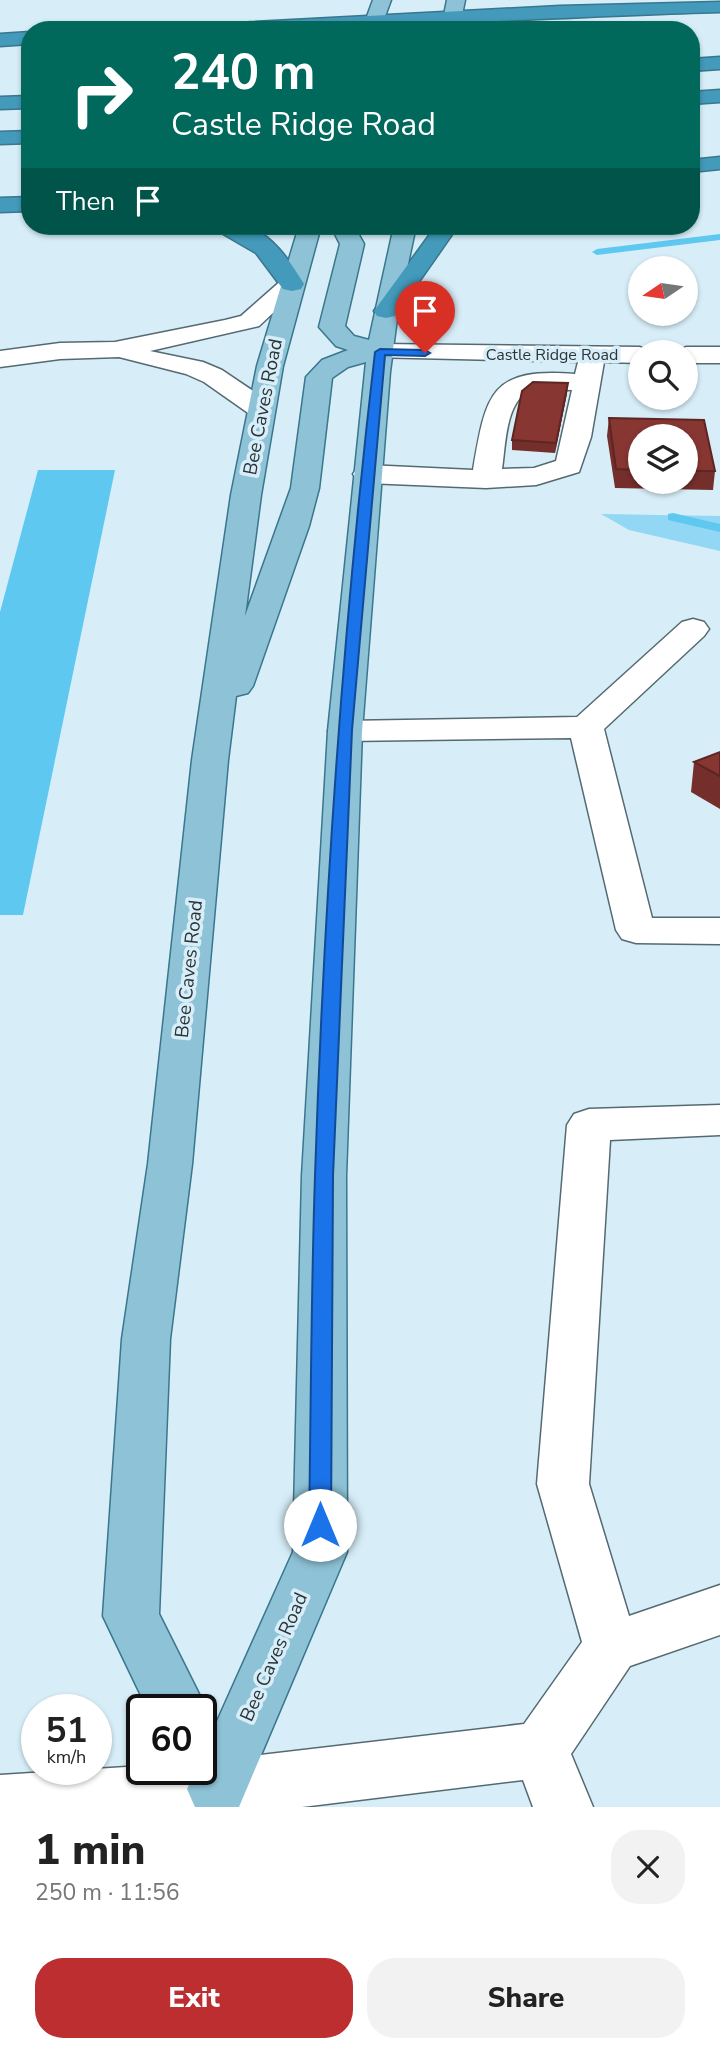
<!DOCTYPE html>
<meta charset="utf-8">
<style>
body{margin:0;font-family:"Nunito Sans",sans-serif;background:#f2f2f2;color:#222;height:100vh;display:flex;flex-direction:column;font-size:26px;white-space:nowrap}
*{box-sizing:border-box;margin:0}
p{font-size:23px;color:#767676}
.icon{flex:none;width:38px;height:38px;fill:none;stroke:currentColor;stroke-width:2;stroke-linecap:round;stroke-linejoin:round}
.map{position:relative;height:1807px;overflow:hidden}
.side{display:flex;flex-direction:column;background:#fff;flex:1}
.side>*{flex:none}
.banner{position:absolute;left:21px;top:21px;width:679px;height:214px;border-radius:28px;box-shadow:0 2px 5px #0004;background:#00695c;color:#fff;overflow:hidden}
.needle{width:46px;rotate:257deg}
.tools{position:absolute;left:628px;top:256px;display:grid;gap:14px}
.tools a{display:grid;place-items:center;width:70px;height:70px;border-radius:50%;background:#fff;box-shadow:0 2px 5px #0004;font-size:35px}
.speed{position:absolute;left:21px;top:1694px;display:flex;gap:14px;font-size:35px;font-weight:700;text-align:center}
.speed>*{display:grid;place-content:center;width:91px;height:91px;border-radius:50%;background:#fff;box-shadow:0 2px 5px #0004;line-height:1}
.speed small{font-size:18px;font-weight:400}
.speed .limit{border:4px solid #111;border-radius:10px;background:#fff;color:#111}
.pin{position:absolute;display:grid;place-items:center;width:60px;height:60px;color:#fff;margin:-72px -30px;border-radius:50% 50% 50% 0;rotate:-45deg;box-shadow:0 0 7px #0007}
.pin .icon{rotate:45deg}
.me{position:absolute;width:77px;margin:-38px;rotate:0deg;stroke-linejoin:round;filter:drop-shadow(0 0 5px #0008)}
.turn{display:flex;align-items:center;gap:24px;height:147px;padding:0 35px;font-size:32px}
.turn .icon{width:91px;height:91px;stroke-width:2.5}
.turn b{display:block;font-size:49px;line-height:60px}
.then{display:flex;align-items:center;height:66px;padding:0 35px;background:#0003;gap:14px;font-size:26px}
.round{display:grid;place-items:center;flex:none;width:74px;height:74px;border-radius:28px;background:#f2f2f2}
.summary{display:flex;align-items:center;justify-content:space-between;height:119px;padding:0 35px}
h1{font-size:42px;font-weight:800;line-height:52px}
.primary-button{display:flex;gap:14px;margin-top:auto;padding:14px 35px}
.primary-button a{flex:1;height:80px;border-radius:28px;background:#bd2e30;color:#fff;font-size:28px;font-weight:800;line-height:80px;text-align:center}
.primary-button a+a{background:#f2f2f2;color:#222}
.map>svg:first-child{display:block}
.green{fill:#92d7f3}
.water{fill:#5fc8f0}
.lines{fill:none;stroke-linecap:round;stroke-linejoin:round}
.stream{fill:#5fc8f0;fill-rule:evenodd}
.minor-casing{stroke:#556972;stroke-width:3}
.major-casing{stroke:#3a768d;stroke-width:3}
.highway-casing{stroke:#3a768d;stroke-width:3}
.minor{fill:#fff;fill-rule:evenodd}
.major{fill:#8ec2d6;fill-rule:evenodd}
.highway{fill:#439abb;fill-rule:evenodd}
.wall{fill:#742e2b;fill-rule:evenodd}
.shaded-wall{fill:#5e2623}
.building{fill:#873632;stroke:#5e2623;stroke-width:2}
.route{fill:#1a73e8;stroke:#114b97;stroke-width:2}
.labels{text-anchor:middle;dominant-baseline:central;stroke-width:7;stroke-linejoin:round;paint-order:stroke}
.far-street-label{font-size:16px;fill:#2a3337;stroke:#d7eef8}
.street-label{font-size:19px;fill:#2a3337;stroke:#d7eef8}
</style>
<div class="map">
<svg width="720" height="1807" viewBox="0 0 720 1807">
<rect width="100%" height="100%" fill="#d7eef8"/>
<polygon class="green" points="601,514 720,516 720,551 629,530"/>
<polygon class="water" points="38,470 115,470 23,915 0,915 0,612"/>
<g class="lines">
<g class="stream">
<polygon points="720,234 720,240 597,255 592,252 597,249"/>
<polygon points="673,513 720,524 720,532 668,520 668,514"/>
</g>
<defs>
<g id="minor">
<polygon points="292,277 301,279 304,284 259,326 150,351 203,362 222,370 271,403 275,409 271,415 261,417 251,415 204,382 186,374 119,357 60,359 0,367 0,351 60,343 115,342 225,320 241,316 283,279"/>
<path d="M 380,344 L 640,347 L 651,352 L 640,352 L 640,363 L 604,362 L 591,437 L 579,472 L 536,485 L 486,488 L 367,483 L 357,480 L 353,474 L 357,468 L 367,465 L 473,470 C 486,394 490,367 575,374 L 578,362 L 371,357 L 367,352 L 371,347 ZM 532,389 L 572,390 L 556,461 L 534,468 L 502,469 C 506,443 505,401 532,389 Z"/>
<polygon points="686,347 720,347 720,363 686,363 686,352 675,352"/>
<polygon points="693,619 704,622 709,629 704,636 604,729 652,918 720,918 720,944 636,943 622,939 616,930 571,738 345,741 333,738 328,731 333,724 345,721 577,717 682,622"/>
<polygon points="720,1105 720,1135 610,1140 589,1484 629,1616 720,1585 720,1635 630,1666 571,1754 593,1807 533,1807 523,1780 302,1807 0,1807 0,1775 142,1766 142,1769 201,1769 201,1762 524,1724 582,1642 537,1484 567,1125 574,1114 589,1109"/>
</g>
<g id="major">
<polygon points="373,0 391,0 380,30 362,30"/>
<polygon points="447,0 465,0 459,30 441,30"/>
<polygon points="299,226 321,226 283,366 261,495 245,616 291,488 306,377 322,360 348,350 336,346 319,327 340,244 331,226 354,226 364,244 345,326 354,336 369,340 394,226 416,226 398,311 390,372 362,731 346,1176 347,1552 239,1807 195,1807 187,1789 196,1769 201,1769 201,1757 293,1552 302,1176 328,731 366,362 348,367 332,378 319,488 309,526 253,686 248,693 236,696 228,760 192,1164 170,1339 159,1614 207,1710 201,1722 201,1710 148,1710 103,1616 122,1339 148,1164 192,760 231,495 257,366"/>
</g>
<g id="highway">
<path d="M 720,2 L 720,12 C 543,17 366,30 189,30 L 198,25 L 560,6 Z"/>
<polygon points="30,32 30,44 0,46 0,34"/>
<polygon points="720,57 720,69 691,71 691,59"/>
<polygon points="720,90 720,102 691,104 691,92"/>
<polygon points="30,96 30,108 0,109 0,97"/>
<polygon points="30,131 30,143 0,144 0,132"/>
<polygon points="720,157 720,169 691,172 691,160"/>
<polygon points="30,197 30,211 0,212 0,198"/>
<path d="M 215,226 C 224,226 235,224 243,226 C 271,231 291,263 304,284 L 301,289 L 292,291 L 283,289 L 256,253 L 218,231 Z"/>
<polygon points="436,226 458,226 395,316 386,318 377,316 374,311"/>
</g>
</defs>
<use href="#minor" class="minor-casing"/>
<use href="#major" class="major-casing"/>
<use href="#highway" class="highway-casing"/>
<use href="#minor" class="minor"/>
<use href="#major" class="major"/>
<use href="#highway" class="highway"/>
</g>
<g class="wall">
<polygon points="567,393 555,453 512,450 512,440"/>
<path d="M 609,418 L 704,420 L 715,471 L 713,490 L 615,488 L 607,436 ZM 640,436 L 686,436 L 686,481 L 640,481 Z"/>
<polygon points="720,752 720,809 691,792 694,762"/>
</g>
<polygon class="shaded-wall" points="568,383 567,393 555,453 556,443"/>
<g class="building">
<polygon points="533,382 568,383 556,443 512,440 522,391"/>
<polygon points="609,418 704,420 715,471 686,471 686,436 640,436 640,470 616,469"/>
<polygon points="720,752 720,776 694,762"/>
</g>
<path class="route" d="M 380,349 L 425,350 L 430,353 L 425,356 L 385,355 L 352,730 L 333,1176 L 331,1525 L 328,1532 L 320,1534 L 313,1532 L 309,1525 C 311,1409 311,1293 315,1176 C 324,901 343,626 375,352 Z"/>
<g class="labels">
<g class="far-street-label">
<text x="552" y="355">Castle Ridge Road</text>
</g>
<g class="street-label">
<text transform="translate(263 407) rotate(-79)">Bee Caves Road</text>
<text transform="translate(189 969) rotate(-84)">Bee Caves Road</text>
<text transform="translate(274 1657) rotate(-66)">Bee Caves Road</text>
</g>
</g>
</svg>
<div class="tools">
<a><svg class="needle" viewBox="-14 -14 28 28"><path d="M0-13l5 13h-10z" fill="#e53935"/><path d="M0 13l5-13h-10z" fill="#767676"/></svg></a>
<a><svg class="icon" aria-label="search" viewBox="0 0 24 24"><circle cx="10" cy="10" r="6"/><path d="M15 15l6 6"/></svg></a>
<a><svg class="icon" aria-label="layers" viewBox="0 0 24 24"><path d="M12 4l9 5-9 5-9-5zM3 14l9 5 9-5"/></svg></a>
</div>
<div class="speed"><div>51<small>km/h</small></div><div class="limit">60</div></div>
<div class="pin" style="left:425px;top:353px;background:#d93025"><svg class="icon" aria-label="arrive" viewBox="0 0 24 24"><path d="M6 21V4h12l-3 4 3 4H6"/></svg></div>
<svg class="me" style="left:320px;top:1525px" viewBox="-20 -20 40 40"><circle r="19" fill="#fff"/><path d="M0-13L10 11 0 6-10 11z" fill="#1a73e8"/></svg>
<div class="banner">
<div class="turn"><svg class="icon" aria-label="right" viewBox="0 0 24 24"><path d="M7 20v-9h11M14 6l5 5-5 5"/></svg><div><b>240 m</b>Castle Ridge Road</div></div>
<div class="then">Then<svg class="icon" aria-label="arrive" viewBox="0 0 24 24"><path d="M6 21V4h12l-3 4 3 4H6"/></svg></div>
</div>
</div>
<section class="side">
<div class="summary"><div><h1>1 min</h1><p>250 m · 11:56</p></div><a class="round"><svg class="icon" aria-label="close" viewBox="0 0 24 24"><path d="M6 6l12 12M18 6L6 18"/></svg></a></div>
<div class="primary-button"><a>Exit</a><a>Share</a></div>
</section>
